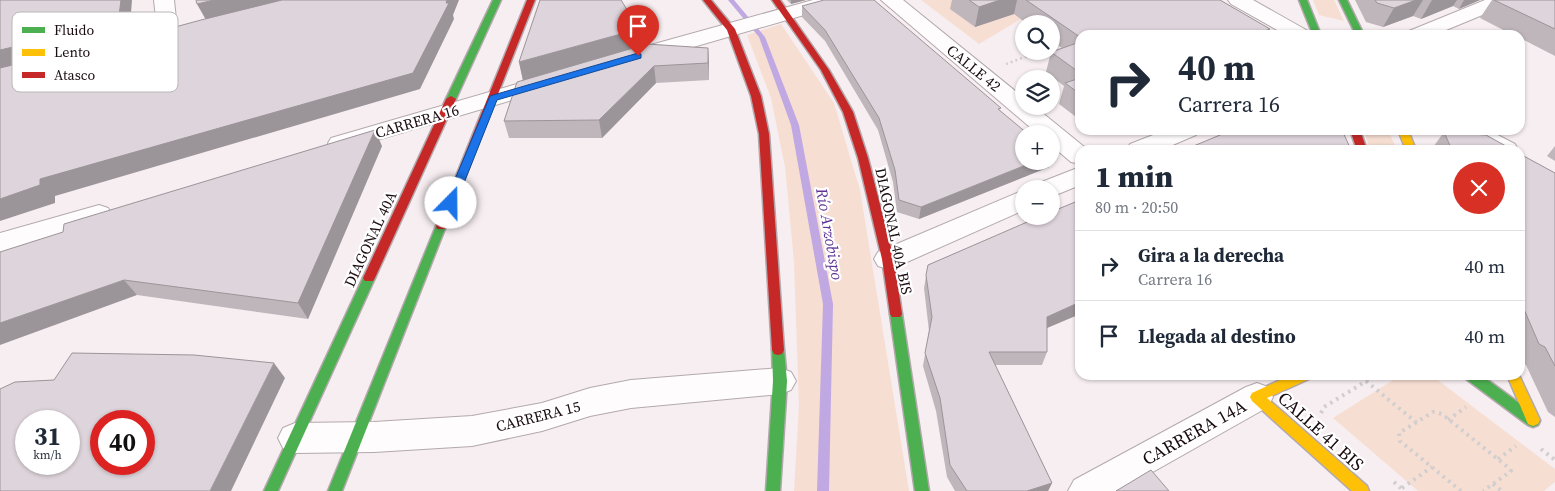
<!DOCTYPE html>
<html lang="es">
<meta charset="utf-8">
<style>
body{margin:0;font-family:"Source Serif 4",serif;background:#f6f6f7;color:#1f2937;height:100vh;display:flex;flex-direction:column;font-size:19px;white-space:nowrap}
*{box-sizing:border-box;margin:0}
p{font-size:16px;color:#747a83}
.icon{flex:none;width:28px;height:28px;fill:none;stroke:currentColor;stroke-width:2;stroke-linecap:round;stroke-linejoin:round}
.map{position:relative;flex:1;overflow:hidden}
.drawer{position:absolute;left:1075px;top:145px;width:450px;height:235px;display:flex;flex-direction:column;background:#fff;border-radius:15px;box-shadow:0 1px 4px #0004}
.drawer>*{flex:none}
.guide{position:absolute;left:1075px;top:30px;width:450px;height:105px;border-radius:15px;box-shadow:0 1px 4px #0004;background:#fff;color:#1f2937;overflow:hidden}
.tools{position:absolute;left:1015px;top:15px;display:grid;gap:10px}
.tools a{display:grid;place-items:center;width:45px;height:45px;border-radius:50%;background:#fff;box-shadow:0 1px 4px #0004;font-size:25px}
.speed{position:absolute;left:15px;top:410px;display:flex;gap:10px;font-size:25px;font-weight:700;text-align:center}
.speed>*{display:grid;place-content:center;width:65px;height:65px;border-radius:50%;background:#fff;box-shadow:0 1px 4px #0004;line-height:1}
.speed small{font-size:12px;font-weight:400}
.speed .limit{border:8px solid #d22;background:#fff;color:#111}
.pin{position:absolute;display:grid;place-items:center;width:42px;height:42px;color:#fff;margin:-51px -21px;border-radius:50% 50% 50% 0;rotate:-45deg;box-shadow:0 0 5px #0007}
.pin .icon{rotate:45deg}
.me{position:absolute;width:55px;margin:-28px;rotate:22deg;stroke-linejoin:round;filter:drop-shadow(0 0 4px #0008)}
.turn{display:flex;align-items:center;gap:18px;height:105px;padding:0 20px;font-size:22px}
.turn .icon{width:65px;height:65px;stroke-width:2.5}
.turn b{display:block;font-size:35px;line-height:42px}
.round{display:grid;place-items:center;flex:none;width:52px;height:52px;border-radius:26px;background:#f6f6f7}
.headline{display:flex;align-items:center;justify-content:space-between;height:85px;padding:0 20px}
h1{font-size:30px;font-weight:800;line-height:38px}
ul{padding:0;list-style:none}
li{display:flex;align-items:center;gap:15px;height:70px;padding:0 20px;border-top:1px solid #e0e1e3}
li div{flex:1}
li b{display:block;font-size:19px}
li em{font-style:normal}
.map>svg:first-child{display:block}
.green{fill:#f7ded2}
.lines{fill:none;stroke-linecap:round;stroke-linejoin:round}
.stream{fill:#c0a8e2;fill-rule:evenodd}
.street-casing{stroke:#b3a9ac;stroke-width:2}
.fast-casing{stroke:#b3a9ac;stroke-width:3}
.slow-casing{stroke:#b3a9ac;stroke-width:3}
.jam-casing{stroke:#b3a9ac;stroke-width:3}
.path-far1{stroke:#d1cecf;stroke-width:2.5;stroke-dasharray:2 3;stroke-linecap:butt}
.path{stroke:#d1cecf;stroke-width:4;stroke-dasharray:2.5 4.5;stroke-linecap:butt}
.street{fill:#fefcfd;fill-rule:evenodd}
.fast{fill:#4caf50;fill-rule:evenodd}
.slow{fill:#ffc107;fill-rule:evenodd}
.jam{fill:#c62828;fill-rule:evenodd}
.wall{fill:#bfb6bc}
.shaded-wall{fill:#9b9499}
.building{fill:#ded4db;stroke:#9b9499;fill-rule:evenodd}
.route{fill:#1a73e8;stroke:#114b97}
.labels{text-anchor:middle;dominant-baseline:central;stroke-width:4.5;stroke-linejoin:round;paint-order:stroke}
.street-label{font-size:15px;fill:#1a0c11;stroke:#fff}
.water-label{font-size:16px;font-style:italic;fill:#5f3494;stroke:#fff}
.near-street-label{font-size:18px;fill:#1a0c11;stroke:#fff}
.key{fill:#fff;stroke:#bab6b8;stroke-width:1}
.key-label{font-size:14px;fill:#1a0c11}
</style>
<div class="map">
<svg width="1555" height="491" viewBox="0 0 1555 491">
<rect width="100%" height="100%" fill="#f7eef1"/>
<g class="green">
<polygon points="921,0 977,0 1019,12 1054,9 1021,19 979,44"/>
<polygon points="1313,0 1334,0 1344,21 1319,15"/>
<polygon points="781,24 834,103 860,190 909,491 794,491 799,406 794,262 785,167 771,98 747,35"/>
<polygon points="1363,130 1388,130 1397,150 1371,150"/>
<polygon points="1401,375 1431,375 1555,469 1555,482 1544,491 1418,491 1333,418"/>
</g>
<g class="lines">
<polygon class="stream" points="728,0 734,0 765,37 799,125 833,304 829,491 817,491 823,304 791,125 759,37"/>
<defs>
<g id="street">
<polygon points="154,0 174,0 178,38 175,42 168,44 161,42 158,38"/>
<polygon points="813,0 845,0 842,4 645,61 637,62 629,61 626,56 629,51"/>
<polygon points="881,0 903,0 1024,98 1024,106 1034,106 1088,150 1080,150 1080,164 1071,162 1051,145 1051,134 1038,134"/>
<polygon points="1228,0 1253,0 1308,31 1311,35 1286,35 1231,4"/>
<polygon points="1485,0 1512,0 1509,4 1434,35 1406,35 1409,31"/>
<polygon points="548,75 556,77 559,82 556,87 340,151 331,148 328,143 331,138"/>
<polygon points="1166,130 1200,130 1196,135 1161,150 1127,150 1130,144"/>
<polygon points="1458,130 1488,130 1515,144 1518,150 1488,150 1462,135"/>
<polygon points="1080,167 1080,185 1051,197 1051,189 1035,189 1039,183"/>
<polygon points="1024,190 1024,210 898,266 888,269 878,266 874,259 878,252"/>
<polygon points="99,205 108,208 112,214 108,220 0,253 0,233"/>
<polygon points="780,368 791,372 796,381 791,390 780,394 631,408 590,416 542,431 472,446 374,452 295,453 283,448 278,438 283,428 295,423 374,422 472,416 542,403 590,388 631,380"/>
<polygon points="1257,383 1268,387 1273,397 1268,407 1119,491 1068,491 1074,480 1246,387"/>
</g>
<g id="fast">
<polygon points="493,0 501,0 456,99 451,102 448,101 446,99"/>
<polygon points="1299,0 1307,0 1321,35 1313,35"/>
<polygon points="1339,0 1347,0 1364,35 1356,35"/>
<polygon points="441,222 446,226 342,491 328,491 436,226"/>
<polygon points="369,274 373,275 375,278 278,491 264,491 363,278 365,275"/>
<polygon points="896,309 900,311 902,314 929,491 915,491 890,314 892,311"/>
<polygon points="778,345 782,346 784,350 787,381 780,491 766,491 773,381 772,350 774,346"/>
<polygon points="1465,375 1481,375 1538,417 1540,421 1538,425 1533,427 1528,425 1466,379"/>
</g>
<g id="slow">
<polygon points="1398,130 1408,130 1416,150 1406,150"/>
<polygon points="1291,375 1310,375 1309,379 1267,398 1367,486 1369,491 1352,491 1252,401 1250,397 1252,393"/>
<polygon points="1507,375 1519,375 1540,420 1538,424 1533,426 1528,424"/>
</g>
<g id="jam">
<polygon points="527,0 535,0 446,226 445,229 437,229 436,226"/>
<polygon points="703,0 711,0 735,29 761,96 769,134 784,350 782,354 778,355 774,354 772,350 759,134 751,96 727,30"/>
<polygon points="772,0 780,0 829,70 853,112 868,158 894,259 902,314 900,317 892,317 890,314 882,259 858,158 843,112 821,70"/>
<polygon points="451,96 456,99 375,278 373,281 365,281 363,278 446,99"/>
<polygon points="1350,130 1360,130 1367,150 1357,150"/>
</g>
</defs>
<use href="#street" class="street-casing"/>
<use href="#fast" class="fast-casing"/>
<use href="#slow" class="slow-casing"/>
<use href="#jam" class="jam-casing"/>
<g class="path-far1">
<polyline points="1051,48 1058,45"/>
<polyline points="1006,64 1041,51"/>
</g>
<g class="path">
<polyline points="1366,381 1417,423"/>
<polyline points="1321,413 1324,407 1376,375"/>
<polyline points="1448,420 1466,407"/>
<polyline points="1541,449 1555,460"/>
<polyline points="1498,459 1516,446"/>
<polyline points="1394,482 1404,491"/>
<polyline points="1493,484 1502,491"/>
<polyline points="1402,488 1432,467"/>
<polyline points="1461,491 1400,441 1399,433 1433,412 1442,414 1510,469 1511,471 1483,491"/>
</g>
<use href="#street" class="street"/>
<use href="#fast" class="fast"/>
<use href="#slow" class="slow"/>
<use href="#jam" class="jam"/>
</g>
<g class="wall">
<polygon points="787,0 806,0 791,4"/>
<polygon points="952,0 1220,0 1270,29 1267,35 1080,35 1080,120 1059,104 1064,86 1046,72 1051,52 1062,48 1051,41 1051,24 1027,24 1014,14 975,27 950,9"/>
<polygon points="1355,0 1480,0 1459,9 1453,6 1421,19 1413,16 1383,27 1366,22"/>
<polygon points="1492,0 1555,0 1555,56 1520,38 1520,35 1513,35 1480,18"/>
<polygon points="802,6 1000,110 1024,161 1050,161 1049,167 919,219 897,212 893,182 878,130 825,41 802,17"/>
<polygon points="641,46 708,48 709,80 656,83 602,138 509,138 504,121 523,80 519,62"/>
<polygon points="1444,132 1513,150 1431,150"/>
<polygon points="382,146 308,319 137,295 63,232"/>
<polygon points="1555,146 1555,161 1547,156"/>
<polygon points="1520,154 1555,173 1555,417 1548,412 1526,365 1520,362"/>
<polygon points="1080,200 1080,314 1047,328 1047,352 1042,365 995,365 1052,483 1048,491 955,491 947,477 936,411 923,366 929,331 924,288 928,265"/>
</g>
<g class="shaded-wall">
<polygon points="121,0 132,0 129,39 117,42 127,56 0,70 0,50"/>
<polygon points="214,0 291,0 206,20 197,4"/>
<polygon points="447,0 459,0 453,15 454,19 420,89 55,196 55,203 0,221 0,199 40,179 446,3"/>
<polygon points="791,0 806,0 791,4"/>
<polygon points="1000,0 1017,0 1014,14 975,27 979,7"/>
<polygon points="1416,0 1423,0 1413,16 1383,27 1394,8"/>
<polygon points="1432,0 1457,0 1453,6 1421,19"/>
<polygon points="1464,0 1480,0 1459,9"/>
<polygon points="639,29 641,47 523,81 519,62"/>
<polygon points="1270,29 1267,35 1253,35"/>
<polygon points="708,48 709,65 709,80 708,63"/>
<polygon points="654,66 656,83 602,138 599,120"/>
<polygon points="375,130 382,146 308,319 298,303"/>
<polygon points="1036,161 1050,161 1049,167 919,219 921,207"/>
<polygon points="124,280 137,295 0,345 0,323"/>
<polygon points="1080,302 1080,314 1042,330 1047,317"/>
<polygon points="274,363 285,378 231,491 210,491"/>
<polygon points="1052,483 1048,491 1027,491"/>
</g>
<g class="building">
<polygon points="0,0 121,0 118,23 0,50"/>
<polygon points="196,0 214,0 197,4"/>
<polygon points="282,0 447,0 446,3 449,3 413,73 40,179 40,185 0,199 0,68 116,40 116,43 201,20"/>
<polygon points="540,0 621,0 639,29 519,62"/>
<polygon points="824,0 874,0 1001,108 998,109 1028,134 1024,134 1024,161 1036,161 921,207 899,200 895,170 879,118 825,30 802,6"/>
<polygon points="969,0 1000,0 979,7"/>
<polygon points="1026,0 1220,0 1270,29 1253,35 1080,35 1080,37"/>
<polygon points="1375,0 1416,0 1394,8 1377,3"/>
<polygon points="1494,0 1555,0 1555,29"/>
<polygon points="1080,42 1080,73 1051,52"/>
<polygon points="647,44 708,48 708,63 654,66 599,120 504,121 517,82"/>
<polygon points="1080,78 1080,94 1065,83"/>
<polygon points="375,130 298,303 124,280 0,323 0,252 63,232 64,224"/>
<polygon points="1232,130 1342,130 1351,150 1184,150"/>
<polygon points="1444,132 1486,135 1513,150 1452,150"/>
<polygon points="1520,154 1555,173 1555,366 1545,347 1539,344 1520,300"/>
<polygon points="1080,200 1080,302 1047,317 1047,352 989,352 1052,483 1027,491 967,491 950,465 940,398 925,353 932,317 926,275 928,265 1041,216 1051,216 1051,212"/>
<path d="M 72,353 L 194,355 L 274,363 L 210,491 L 0,491 L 0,389 L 15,382 L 54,380 ZM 26,421 L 69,421 L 69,464 L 26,464 ZM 101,421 L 144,421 L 144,464 L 101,464 Z"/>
<polygon points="1151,470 1169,491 1116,491"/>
</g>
<polygon class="route" points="638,53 641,54 641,58 497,100 456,203 451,206 447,205 445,203 490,96"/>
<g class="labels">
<g class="street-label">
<text transform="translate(974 68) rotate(39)">CALLE 42</text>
<text transform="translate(417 121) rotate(-16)">CARRERA 16</text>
<text transform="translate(894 231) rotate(78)">DIAGONAL 40A BIS</text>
<text transform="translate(370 239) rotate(-65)">DIAGONAL 40A</text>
<text transform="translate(538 416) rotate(-14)">CARRERA 15</text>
</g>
<g class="water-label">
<text transform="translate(830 234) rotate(80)">Río Arzobispo</text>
</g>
<g class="near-street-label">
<text transform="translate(1321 431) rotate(42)">CALLE 41 BIS</text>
<text transform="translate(1194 432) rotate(-29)">CARRERA 14A</text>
</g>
</g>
<rect x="12" y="12" width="166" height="80" rx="8" class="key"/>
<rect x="22" y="27" width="23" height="6" fill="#4caf50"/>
<rect x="22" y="49" width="23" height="7" fill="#ffc107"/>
<rect x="22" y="72" width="23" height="6" fill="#c62828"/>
<g class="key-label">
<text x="54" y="35">Fluido</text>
<text x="54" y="57">Lento</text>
<text x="54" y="80">Atasco</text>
</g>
</svg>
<div class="tools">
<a><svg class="icon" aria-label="search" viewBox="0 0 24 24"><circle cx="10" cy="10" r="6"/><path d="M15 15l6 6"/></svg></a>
<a><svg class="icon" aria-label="layers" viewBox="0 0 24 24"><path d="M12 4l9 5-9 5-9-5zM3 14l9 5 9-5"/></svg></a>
<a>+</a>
<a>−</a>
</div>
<div class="speed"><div>31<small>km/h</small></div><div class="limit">40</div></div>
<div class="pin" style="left:638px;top:56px;background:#d93025"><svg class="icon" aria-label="arrive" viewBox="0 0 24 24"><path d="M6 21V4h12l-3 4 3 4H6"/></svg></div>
<svg class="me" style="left:451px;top:203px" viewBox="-20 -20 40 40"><circle r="19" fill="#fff"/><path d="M0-13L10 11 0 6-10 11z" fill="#1a73e8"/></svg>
<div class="guide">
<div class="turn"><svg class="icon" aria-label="right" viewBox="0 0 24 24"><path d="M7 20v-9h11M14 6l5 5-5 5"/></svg><div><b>40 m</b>Carrera 16</div></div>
</div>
<section class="drawer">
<div class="headline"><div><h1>1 min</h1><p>80 m · 20:50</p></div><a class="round" style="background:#d93025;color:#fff"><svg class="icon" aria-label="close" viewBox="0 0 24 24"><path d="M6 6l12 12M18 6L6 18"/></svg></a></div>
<ul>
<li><svg class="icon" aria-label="right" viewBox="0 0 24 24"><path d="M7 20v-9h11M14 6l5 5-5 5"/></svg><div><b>Gira a la derecha</b><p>Carrera 16</p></div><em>40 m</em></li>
<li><svg class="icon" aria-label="arrive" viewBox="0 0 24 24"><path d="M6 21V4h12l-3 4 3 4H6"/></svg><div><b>Llegada al destino</b></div><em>40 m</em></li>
</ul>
</section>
</div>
